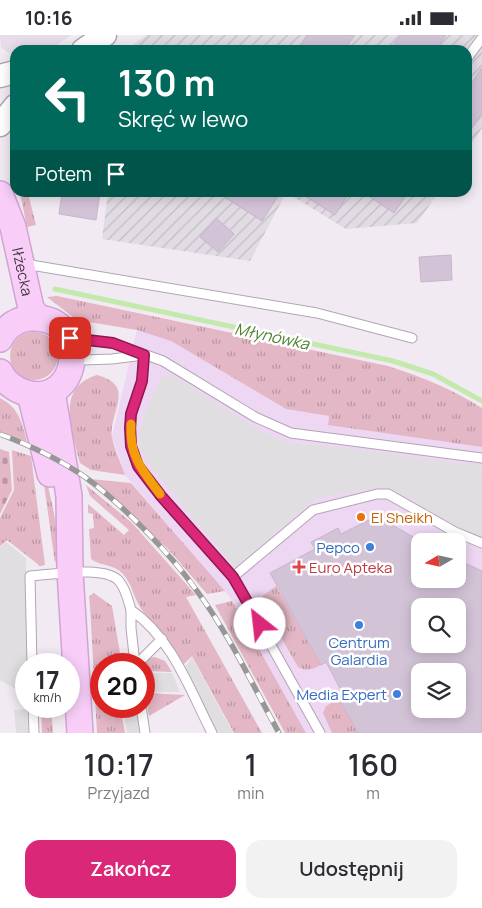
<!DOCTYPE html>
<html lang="pl">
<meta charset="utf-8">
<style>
body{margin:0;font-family:Manrope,sans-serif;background:#f2f2f3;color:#2b2b33;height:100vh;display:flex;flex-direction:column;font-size:19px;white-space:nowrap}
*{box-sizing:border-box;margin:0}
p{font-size:16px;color:#7c7c81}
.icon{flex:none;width:28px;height:28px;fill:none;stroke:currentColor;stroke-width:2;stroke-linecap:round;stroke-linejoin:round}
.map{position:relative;height:698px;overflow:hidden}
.panel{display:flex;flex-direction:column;background:#fff;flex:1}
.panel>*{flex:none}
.hud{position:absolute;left:10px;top:10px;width:462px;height:152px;border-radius:15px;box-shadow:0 2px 12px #0003;background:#00695c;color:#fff;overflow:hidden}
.needle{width:32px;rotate:261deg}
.tools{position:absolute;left:411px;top:498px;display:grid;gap:10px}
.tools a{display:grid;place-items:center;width:55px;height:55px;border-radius:10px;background:#fff;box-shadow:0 2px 12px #0003;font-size:25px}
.speed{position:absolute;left:15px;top:618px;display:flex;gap:10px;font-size:25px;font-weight:700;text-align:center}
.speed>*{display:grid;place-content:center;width:65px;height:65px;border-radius:50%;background:#fff;box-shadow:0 2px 12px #0003;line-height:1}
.speed small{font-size:12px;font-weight:400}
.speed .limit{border:8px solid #d22;background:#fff;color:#111}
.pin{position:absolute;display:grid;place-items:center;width:42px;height:42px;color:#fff;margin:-21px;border-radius:10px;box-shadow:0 2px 8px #0006}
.me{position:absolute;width:55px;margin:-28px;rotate:331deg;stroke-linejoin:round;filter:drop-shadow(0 0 4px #0008)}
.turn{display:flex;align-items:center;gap:18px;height:105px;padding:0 25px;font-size:22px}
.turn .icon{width:65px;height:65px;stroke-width:2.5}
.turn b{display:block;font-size:35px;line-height:42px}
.then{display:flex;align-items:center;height:48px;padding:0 25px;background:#0003;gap:10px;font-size:19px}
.eta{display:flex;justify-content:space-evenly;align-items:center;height:85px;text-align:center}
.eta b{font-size:30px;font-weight:600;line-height:35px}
.primary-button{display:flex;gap:10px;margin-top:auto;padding:10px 25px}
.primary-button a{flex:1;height:58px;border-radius:15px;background:#db2777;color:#fff;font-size:20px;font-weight:600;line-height:58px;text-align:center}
.primary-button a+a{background:#f2f2f3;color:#2b2b33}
.status{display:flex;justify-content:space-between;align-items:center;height:35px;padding:0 25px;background:#fff;direction:ltr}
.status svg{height:14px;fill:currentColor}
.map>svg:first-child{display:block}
.residential{fill:#e9dcea}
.commercial{fill:#edd7f2;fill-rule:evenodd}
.industrial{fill:url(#industrial-furrows)}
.grass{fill:url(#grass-tufts)}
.cemetery{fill:url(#cemetery-stones)}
.parking{fill:#e1dee2}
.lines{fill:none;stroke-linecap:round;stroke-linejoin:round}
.stream{stroke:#c3e9ad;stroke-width:5}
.building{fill:#d3c3d7;stroke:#c9b4ce;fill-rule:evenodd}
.service-casing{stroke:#b3a4b5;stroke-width:11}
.tertiary-casing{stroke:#b3a4b5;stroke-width:25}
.secondary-casing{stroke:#d2a3d4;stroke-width:28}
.service{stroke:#fff;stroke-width:9}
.tertiary{stroke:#fff;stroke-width:22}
.secondary{stroke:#f8cef9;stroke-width:25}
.rail-casing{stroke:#979797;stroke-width:5.5}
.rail{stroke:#fff;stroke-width:4;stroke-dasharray:11;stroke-linecap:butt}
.route-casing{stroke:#8e194d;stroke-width:12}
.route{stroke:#db2777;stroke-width:9}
.slow{stroke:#f59e0b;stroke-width:9}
.food-dot{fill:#e8710a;stroke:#fff;stroke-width:2}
.shop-dot{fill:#3f7fe0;stroke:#fff;stroke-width:2}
.health-dot{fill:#e0444e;stroke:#fff;stroke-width:2}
.labels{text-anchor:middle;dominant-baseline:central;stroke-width:5;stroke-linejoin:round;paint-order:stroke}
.street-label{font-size:15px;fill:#443946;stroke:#fff}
.food-label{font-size:15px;fill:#c56008;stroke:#fff;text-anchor:start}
.shop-label{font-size:15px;fill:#366cbe;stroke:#fff;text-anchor:end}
.health-label{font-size:15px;fill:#be3a42;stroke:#fff;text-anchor:start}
.water-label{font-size:16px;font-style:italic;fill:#4e8231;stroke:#fff}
</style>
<div class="status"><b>10:16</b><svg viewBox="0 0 49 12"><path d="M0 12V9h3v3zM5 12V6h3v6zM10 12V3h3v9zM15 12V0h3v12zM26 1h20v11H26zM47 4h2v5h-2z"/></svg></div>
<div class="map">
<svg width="482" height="698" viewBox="0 0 482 698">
<defs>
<pattern id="industrial-furrows" width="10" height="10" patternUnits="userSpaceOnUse" patternTransform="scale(1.25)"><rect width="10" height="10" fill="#e1dbe3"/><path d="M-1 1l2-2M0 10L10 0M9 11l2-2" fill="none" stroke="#c2bdc4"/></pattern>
<pattern id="grass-tufts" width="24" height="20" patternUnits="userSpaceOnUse" patternTransform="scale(1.25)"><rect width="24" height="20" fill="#e3b7c5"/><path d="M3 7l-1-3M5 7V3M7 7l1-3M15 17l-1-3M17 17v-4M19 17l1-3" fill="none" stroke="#ba96a2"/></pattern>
<pattern id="cemetery-stones" width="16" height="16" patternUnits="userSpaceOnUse" patternTransform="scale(1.25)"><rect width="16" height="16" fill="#e3b7c5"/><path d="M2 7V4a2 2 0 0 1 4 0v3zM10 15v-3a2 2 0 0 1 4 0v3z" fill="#ba96a2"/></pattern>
</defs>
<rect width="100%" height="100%" fill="#f2eaf3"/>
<polygon class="residential" points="0,0 71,0 50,15 15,15 15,21 1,13"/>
<path class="commercial" d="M 137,295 L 171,306 L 286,374 L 329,381 L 328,389 L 482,412 L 482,698 L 306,698 L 229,561 L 125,440 L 112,401 ZM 420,506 L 458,506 L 458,544 L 420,544 ZM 420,571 L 458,571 L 458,609 L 420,609 ZM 420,636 L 458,636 L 458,674 L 420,674 Z"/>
<g class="industrial">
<polygon points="147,0 482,0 482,93 468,114 468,15 125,15"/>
<polygon points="108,158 286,158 250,226 102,204"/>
<polygon points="287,158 438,158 417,188 346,194"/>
</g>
<g class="grass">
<polygon points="20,158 28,158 36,190 27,192"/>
<path d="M 57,261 L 388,331 C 422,342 452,354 482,373 L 482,412 L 328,390 L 329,381 L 286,374 L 171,306 L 137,295 L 77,285 L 47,262 Z"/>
<circle cx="34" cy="321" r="24"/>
<path d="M 97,340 C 137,351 109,376 112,402 C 114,414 121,428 125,440 L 91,435 L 80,428 C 73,396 54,353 97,340 Z"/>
<path d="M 0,363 C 19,373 22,387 27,407 L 0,396 Z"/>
<polygon points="12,415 31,421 45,530 40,531 7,505 0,511 0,483 14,455"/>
<path d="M 40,421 C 46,443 65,510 55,528 Z"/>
<polygon points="90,444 131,448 225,556 207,559 168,514"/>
<path d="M 86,450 L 132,488 L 196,560 L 186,562 L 262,698 L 234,698 L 192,621 L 182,631 C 177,622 173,612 167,604 C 158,591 145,583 138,568 C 132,557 131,547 122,538 C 113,529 100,531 91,524 L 89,494 L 94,493 L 93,479 L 88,478 L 88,469 L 124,500 L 129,495 L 90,461 Z"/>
<path d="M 276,551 L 321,630 C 313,634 306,637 298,632 L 262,569 L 261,562 Z"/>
<polygon points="94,558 112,571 121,624 117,629 101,629 101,671 120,671 125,698 97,698 90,571 89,561"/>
<polygon points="232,566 306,698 285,698 215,570"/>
<polygon points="155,622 165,626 172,637 144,636 144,629 149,623"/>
<polygon points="147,658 185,660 149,681 146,663"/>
<polygon points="339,664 358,698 332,698 323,678 326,671"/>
<polygon points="41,671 51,671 53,698 42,698"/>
</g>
<polygon class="cemetery" points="0,414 9,417 12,455 0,479"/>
<g class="parking">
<polygon points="170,339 256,393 278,404 292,408 340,412 482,431 482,502 457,491 395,455 378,452 318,463 310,468 235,532 169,454 145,424 139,411 139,397 150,364 162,342"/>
<polygon points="6,507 26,523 30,629 26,629 26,660 0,645 0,512"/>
<polygon points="192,622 233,698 218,698 184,634"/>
<polygon points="144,638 172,638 180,657 145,657"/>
<polygon points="122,671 136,671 140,698 127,698"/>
<polygon points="27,674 28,698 16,698 14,675"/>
</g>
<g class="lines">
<polyline class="stream" points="55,254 393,326 433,339 482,366"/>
</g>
<g class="building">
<polygon points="307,0 355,0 344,15 297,15"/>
<polygon points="401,0 446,0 436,15 390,15"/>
<polygon points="482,33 482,78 470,96 468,53"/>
<polygon points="62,158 100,158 96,185 59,179"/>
<polygon points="218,158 280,158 262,186"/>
<polygon points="300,158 349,158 335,180"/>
<polygon points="364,158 408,158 394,178"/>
<polygon points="216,183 234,199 218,217 200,202"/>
<polygon points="451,220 452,245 421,247 419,222"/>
<path d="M 377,481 L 420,506 L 420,544 L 458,544 L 458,525 L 482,536 L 482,698 L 358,698 L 339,664 L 344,661 L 326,627 L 321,630 L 270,538 L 315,514 L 311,507 L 325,500 L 338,493 L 341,499 ZM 420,571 L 458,571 L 458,609 L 420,609 ZM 420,636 L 458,636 L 458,674 L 420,674 Z"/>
</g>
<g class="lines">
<defs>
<g id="service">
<polyline points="468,22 482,3"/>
<polyline points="25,229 317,278 412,303"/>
<polyline points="70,303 113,308 163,326 255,382 291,398 482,423"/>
<polyline points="144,320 142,346 131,379 131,411 138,431 161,461 233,542 313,475 377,459 388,459 455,497 482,508"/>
<polyline points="75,327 82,325 112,324 144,320"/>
<polyline points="233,542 320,698"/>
<path d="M 32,629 L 30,541 C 51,540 105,530 119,546 C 126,554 128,565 131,575"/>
<path d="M 135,629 L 131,593 L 131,575 C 172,603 190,655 212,698"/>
<polyline points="137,629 162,604"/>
<polyline points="33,671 34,698"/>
<polyline points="141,671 145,698"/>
</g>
<g id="tertiary">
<polyline points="83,15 105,0"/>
<polyline points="0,41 15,37"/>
<polyline points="0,90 15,71"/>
</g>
<g id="secondary">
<path id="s1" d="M 0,159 L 13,192 L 31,273 L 38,283"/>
<path d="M 0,304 C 6,291 19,283 33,283 C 92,282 80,373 26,358 C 16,355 4,347 0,337"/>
<polyline points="55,355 53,362 69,461 70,537 80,698"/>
<polyline points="30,359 50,439"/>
</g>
</defs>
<use href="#service" class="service-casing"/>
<use href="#tertiary" class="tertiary-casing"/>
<use href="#secondary" class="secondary-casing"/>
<use href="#service" class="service"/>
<use href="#tertiary" class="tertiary"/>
<use href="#secondary" class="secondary"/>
<defs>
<path id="rail" d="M 0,399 C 29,410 59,424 85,442 C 122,469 170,518 197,556 C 229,599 253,651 279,698"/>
</defs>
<use href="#rail" class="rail-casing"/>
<use href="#rail" class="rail"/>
</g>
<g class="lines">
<defs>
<polyline id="route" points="70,303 113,308 144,320 142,346 131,379 130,393 131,411 138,431 161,461 233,542 260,589"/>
</defs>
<use href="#route" class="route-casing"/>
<use href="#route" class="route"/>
<path class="slow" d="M 131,389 C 129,421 142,435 160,459"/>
</g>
<circle class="food-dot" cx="361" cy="482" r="5"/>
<g class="shop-dot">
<circle cx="370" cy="512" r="5"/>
<circle cx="359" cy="590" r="5"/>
<circle cx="397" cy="659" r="5"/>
</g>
<path class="health-dot" d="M296.5 524.5h5v5h5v5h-5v5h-5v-5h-5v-5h5z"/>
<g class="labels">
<g class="street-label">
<text stroke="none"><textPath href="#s1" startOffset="81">Iłżecka</textPath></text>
</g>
<g class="food-label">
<text x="371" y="482">El Sheikh</text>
</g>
<g class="shop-label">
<text x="360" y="512">Pepco</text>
<text x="359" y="607" text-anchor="middle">Centrum<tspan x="359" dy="17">Galardia</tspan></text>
<text x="387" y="659">Media Expert</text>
</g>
<g class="health-label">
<text x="309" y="532">Euro Apteka</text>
</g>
<g class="water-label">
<text transform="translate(272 301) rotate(12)">Młynówka</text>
</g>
</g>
</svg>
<div class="tools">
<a><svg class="needle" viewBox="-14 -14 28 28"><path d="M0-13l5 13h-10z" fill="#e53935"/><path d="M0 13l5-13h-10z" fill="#7c7c81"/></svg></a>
<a><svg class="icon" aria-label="search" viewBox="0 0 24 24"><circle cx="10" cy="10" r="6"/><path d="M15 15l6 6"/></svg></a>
<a><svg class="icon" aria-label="layers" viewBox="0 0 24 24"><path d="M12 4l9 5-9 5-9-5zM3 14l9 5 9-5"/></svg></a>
</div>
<div class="speed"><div>17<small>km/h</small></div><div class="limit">20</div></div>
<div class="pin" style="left:70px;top:303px;background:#d93025"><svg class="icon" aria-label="arrive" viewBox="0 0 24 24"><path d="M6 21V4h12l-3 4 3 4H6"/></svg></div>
<svg class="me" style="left:260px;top:589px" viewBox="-20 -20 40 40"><circle r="19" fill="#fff"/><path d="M0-13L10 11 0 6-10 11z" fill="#db2777"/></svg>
<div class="hud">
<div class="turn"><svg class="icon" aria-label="left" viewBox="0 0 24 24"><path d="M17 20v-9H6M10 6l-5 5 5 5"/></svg><div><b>130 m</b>Skręć w lewo</div></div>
<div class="then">Potem<svg class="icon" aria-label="arrive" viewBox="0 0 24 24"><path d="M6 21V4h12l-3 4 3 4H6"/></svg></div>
</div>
</div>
<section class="panel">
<div class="eta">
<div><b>10:17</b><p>Przyjazd</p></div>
<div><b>1</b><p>min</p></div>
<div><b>160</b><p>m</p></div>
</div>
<div class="primary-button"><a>Zakończ</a><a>Udostępnij</a></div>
</section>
